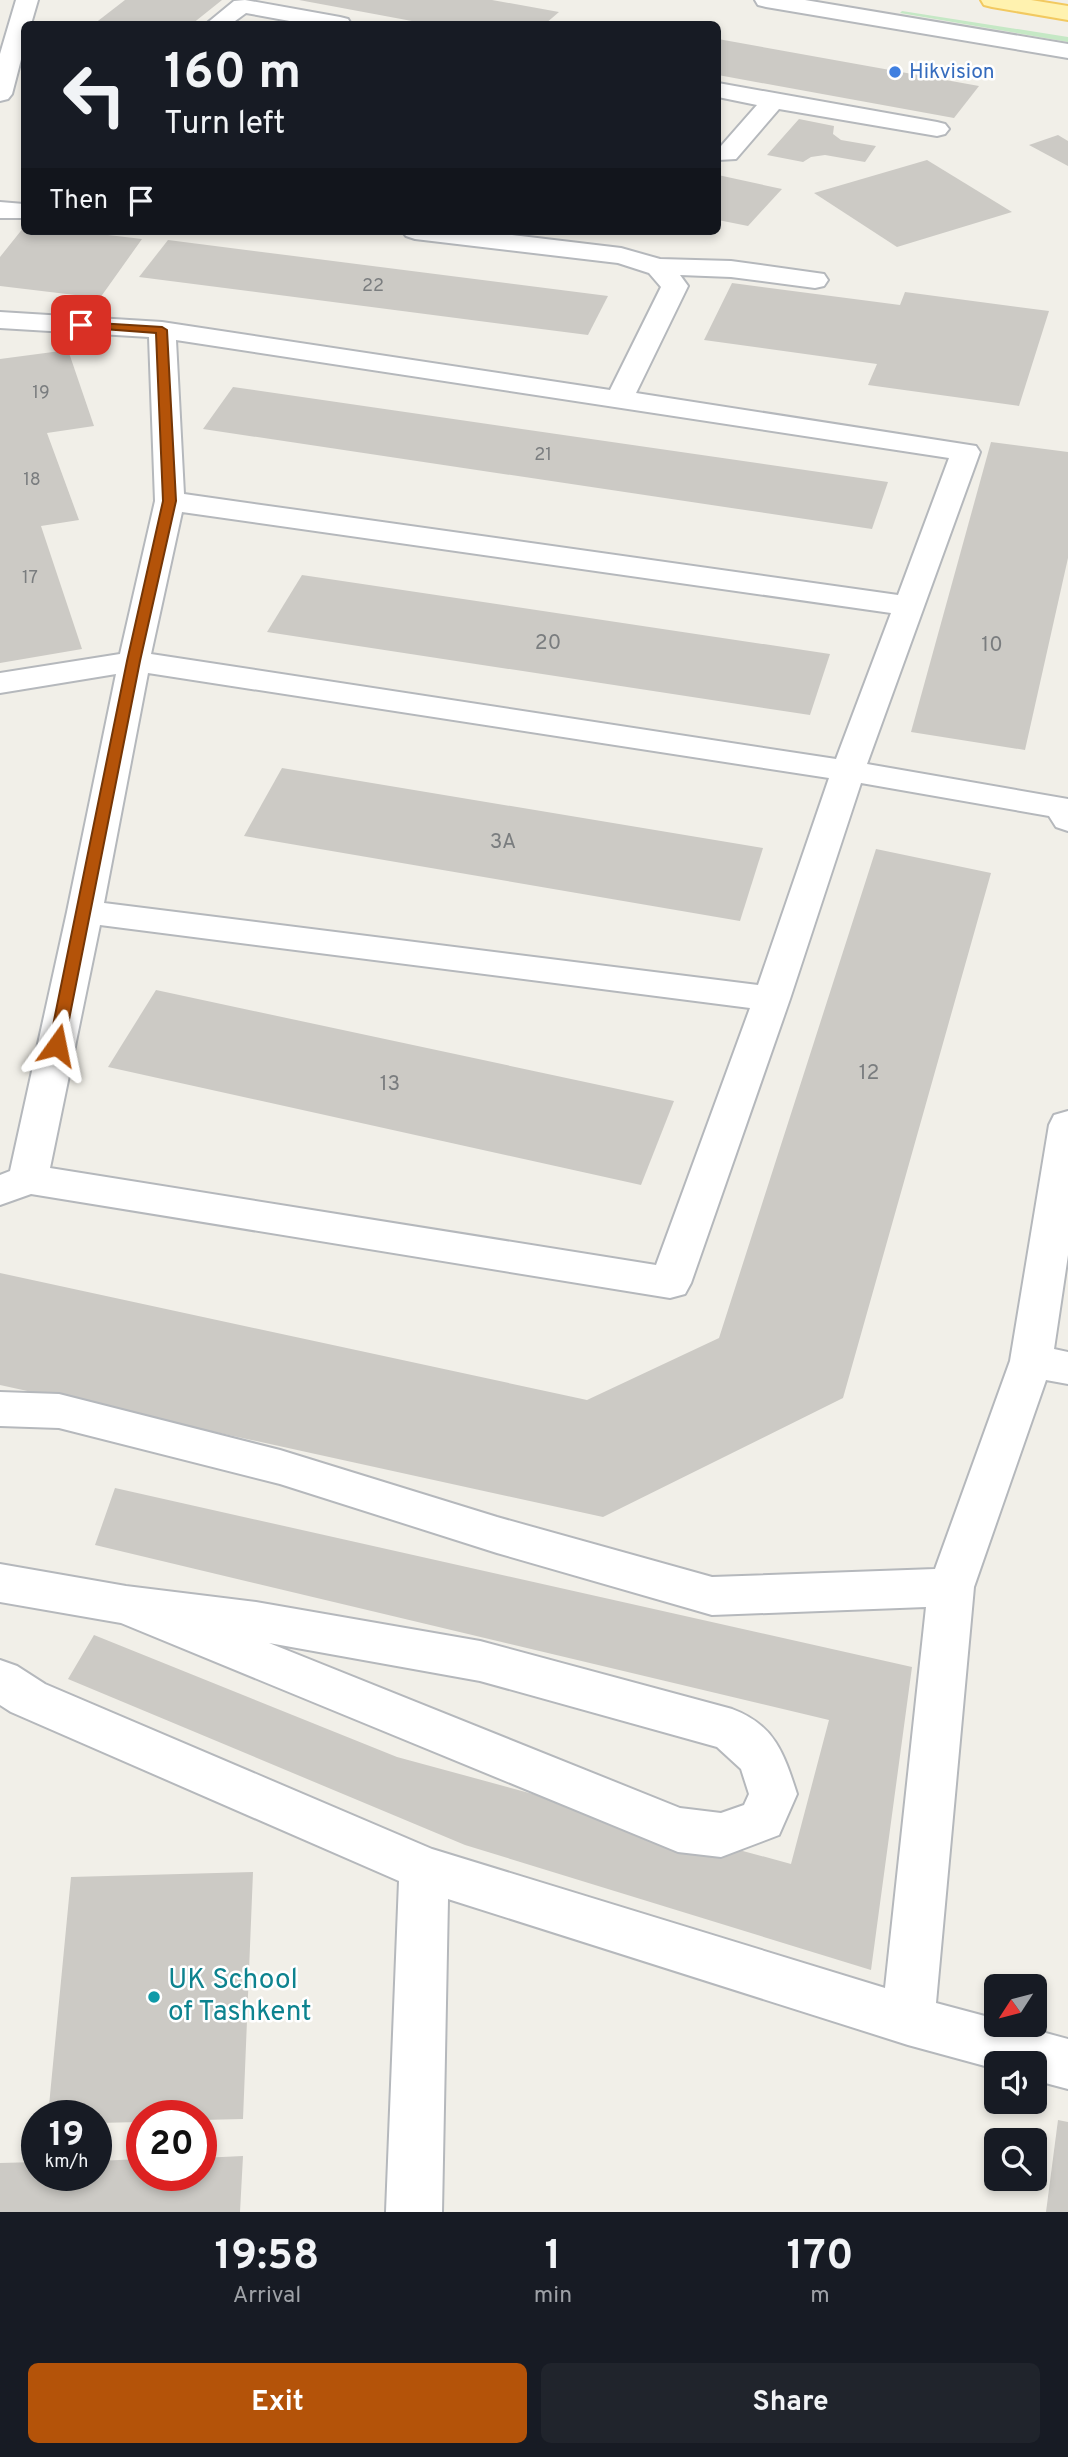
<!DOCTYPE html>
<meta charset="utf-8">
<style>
body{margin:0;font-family:Overpass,sans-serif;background:#20242c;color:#f1f3f6;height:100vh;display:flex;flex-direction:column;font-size:26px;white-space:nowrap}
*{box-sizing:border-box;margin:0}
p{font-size:23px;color:#9ea1a6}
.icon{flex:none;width:38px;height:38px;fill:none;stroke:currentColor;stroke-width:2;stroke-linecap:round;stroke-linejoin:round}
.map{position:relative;height:2212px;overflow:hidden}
.side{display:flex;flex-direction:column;background:#171b24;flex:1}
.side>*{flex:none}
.guide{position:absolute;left:21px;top:21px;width:700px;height:214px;border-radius:10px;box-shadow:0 4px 10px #0003;background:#171b24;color:#f1f3f6;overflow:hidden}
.needle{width:46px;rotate:234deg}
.fabs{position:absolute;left:984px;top:1974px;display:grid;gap:14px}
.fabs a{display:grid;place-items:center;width:63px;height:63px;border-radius:10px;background:#171b24;box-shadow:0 4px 10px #0003;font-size:35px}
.speed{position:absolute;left:21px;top:2100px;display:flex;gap:14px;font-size:35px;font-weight:700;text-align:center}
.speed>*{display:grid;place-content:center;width:91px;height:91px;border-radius:50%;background:#171b24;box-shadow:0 4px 10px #0003;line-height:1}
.speed small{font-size:18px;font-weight:400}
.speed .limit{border:10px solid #d22;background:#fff;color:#111}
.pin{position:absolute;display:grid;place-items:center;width:60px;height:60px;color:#fff;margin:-30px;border-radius:14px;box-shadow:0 4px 10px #0006}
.me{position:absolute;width:77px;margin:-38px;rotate:12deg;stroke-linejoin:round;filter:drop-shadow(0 0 5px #0008)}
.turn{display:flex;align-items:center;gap:24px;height:147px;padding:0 28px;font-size:32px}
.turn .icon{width:91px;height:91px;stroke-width:2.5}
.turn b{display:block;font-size:49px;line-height:60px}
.then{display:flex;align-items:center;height:66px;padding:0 28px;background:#0003;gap:14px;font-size:26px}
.eta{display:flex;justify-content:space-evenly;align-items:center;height:119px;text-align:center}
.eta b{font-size:42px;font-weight:700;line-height:49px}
.primary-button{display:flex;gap:14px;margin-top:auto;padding:14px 28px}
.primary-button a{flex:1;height:80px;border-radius:10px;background:#b45309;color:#fff;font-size:28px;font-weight:700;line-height:80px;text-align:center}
.primary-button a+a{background:#20242c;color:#f1f3f6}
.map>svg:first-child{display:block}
.green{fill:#c5e8c5}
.building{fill:#cccac5}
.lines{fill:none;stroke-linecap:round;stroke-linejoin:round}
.minor-casing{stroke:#b5b8bc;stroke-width:4}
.major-casing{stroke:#f2c960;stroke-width:4}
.minor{fill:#fff;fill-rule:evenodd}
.major{fill:#fff2af;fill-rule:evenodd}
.route{fill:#b45309;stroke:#753606;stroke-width:2}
.shop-dot{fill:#3f7fe0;stroke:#fff;stroke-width:2.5}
.culture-dot{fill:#0f9aa8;stroke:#fff;stroke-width:2.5}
.labels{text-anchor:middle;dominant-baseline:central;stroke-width:5;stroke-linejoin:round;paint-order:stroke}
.far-number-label{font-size:18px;fill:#7a7d7f}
.far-shop-label{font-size:21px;fill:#366cbe;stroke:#fff;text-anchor:start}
.number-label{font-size:21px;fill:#7a7d7f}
.near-culture-label{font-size:28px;fill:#0d838f;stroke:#fff;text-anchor:start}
</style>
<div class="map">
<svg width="1068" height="2212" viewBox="0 0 1068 2212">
<rect width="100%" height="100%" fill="#f1efe8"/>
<polygon class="green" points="902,11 1068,37 1068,42 900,13"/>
<g class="building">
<polygon points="125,0 222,0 192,24 94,24"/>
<polygon points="299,0 492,0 559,12 545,24 428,24"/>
<polygon points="718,39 979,86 954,118 718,75"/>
<polygon points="799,119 834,126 833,134 841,140 876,146 865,162 825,155 811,157 803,162 767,155"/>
<polygon points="1058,135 1068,141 1068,166 1029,145"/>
<polygon points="927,160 1012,212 897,247 814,193"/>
<polygon points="718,175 782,189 748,226 718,220"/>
<polygon points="24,227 24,231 74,231 142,239 100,298 0,286 0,257"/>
<polygon points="168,240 608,296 588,335 139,277"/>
<polygon points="732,283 900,305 905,292 1049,311 1019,406 868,385 877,364 704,340"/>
<polygon points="68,350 94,426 47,433 79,520 41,526 82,649 0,663 0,359"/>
<polygon points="233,387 888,482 872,529 203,429"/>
<polygon points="991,442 1068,452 1068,558 1025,750 911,732"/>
<polygon points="302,575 830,654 810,715 267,632"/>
<polygon points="282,768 763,848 740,921 244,836"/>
<polygon points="876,849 991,873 843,1398 603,1517 0,1385 0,1273 587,1400 719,1338"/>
<polygon points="156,990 674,1101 641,1185 108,1067"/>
<polygon points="115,1488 912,1667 871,1970 465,1845 68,1679 94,1635 397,1757 791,1864 829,1720 95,1545"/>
<polygon points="253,1872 243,2119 201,2120 201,2116 142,2116 142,2122 96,2123 96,2116 48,2116 71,1877"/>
<polygon points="1058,2120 1068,2122 1068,2212 1046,2212"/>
<polygon points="243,2156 240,2212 0,2212 0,2163 37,2162 37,2175 96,2175 96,2161 142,2159 142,2175 201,2175 201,2158"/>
</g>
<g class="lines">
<defs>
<g id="minor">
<polygon points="16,0 38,0 31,24 24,24 24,48 12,94 8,99 0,101 0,54"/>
<polygon points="245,0 340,17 348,19 351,24 306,24 246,13 231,24 206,24 234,1"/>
<polygon points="755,0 805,0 1068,44 1068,58 766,7 758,5"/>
<polygon points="718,83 937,122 945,124 949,129 945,134 937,136 779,109 736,159 718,160 718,146 721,146 757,105 718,97"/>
<polygon points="0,202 24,204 24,218 0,218"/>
<path d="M 402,231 L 478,231 L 621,248 L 660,259 L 731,261 L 824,274 L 828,280 L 824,286 L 815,288 L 731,277 L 680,275 L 688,286 L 636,393 L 976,446 L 980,452 L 867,764 L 1068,799 L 1068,831 L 1056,827 L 1049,816 L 861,783 L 790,999 L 691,1283 L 685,1294 L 670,1298 L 31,1194 L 0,1205 L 0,1175 L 10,1171 L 67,912 L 116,674 L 0,693 L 0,673 L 120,654 L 155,501 L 149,337 L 0,328 L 0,312 L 162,322 L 610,390 L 661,287 L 649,273 L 618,263 L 415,239 L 406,236 ZM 176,340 L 949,458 L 898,595 L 184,494 ZM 182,512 L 891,613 L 836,759 L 151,654 ZM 148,673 L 829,778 L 758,985 L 104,903 ZM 100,925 L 750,1008 L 656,1265 L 50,1168 Z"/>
<polygon points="1068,1111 1068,1255 1054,1349 1068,1352 1068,1384 1046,1380 974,1587 936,2003 996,2019 996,2025 1016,2025 1068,2039 1068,2089 1034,2080 1034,2063 996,2063 996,2069 908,2045 448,1899 442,2212 386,2212 399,1881 11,1712 0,1705 0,1660 17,1666 45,1684 432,1849 885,1988 926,1607 712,1615 497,1553 280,1484 59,1428 0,1426 0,1392 59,1394 280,1450 497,1517 712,1577 935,1569 1010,1361 1049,1125 1054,1115"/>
<path d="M 0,1564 L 126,1586 L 256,1602 L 480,1641 L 732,1709 C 775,1725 784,1754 797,1794 L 779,1835 L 721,1857 L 678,1852 L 121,1623 L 0,1602 ZM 269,1643 L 480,1681 L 717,1747 L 741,1769 L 749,1794 L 744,1805 L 721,1813 L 680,1808 Z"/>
</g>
<polygon id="major" points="981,0 1031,0 1068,6 1068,20 992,7 984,5"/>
</defs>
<use href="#minor" class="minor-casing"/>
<use href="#major" class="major-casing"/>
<use href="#minor" class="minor"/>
<use href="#major" class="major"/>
</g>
<polygon class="route" points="81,322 162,327 167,330 176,501 140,661 64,1045 57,1051 49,1045 127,661 163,501 156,333 77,327 77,323"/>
<circle class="shop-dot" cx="895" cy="72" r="7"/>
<circle class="culture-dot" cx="154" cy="1997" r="7"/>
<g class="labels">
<g class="far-number-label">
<text x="373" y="286">22</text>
<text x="41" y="393">19</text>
<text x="543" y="455">21</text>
<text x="32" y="480">18</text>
<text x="30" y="578">17</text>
</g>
<g class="far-shop-label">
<text x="909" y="72">Hikvision</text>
</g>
<g class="number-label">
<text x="548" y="643">20</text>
<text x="992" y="645">10</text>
<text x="503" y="842">3А</text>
<text x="869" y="1073">12</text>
<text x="390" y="1084">13</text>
</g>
<g class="near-culture-label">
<text x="168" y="1981">UK School<tspan x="168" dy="32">of Tashkent</tspan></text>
</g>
</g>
</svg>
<div class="fabs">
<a><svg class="needle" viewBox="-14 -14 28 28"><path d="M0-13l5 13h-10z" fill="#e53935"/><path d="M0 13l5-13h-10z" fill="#9ea1a6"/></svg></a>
<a><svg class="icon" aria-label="sound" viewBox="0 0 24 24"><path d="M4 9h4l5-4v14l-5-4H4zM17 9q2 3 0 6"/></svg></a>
<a><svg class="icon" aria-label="search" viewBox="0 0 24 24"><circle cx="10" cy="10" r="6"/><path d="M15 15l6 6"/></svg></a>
</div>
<div class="speed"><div>19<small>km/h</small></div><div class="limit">20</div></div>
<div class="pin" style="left:81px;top:325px;background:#d93025"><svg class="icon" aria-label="arrive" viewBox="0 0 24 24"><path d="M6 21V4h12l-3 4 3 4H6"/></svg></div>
<svg class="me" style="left:57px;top:1045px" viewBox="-20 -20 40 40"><path d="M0-17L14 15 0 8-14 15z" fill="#b45309" stroke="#fff" stroke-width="4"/></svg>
<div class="guide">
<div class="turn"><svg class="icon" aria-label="left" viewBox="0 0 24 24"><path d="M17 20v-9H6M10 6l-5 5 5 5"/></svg><div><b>160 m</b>Turn left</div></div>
<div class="then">Then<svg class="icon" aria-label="arrive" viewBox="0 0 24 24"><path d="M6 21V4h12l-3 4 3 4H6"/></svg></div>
</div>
</div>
<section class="side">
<div class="eta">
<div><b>19:58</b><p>Arrival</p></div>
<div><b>1</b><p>min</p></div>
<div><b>170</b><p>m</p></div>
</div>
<div class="primary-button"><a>Exit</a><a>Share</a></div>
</section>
